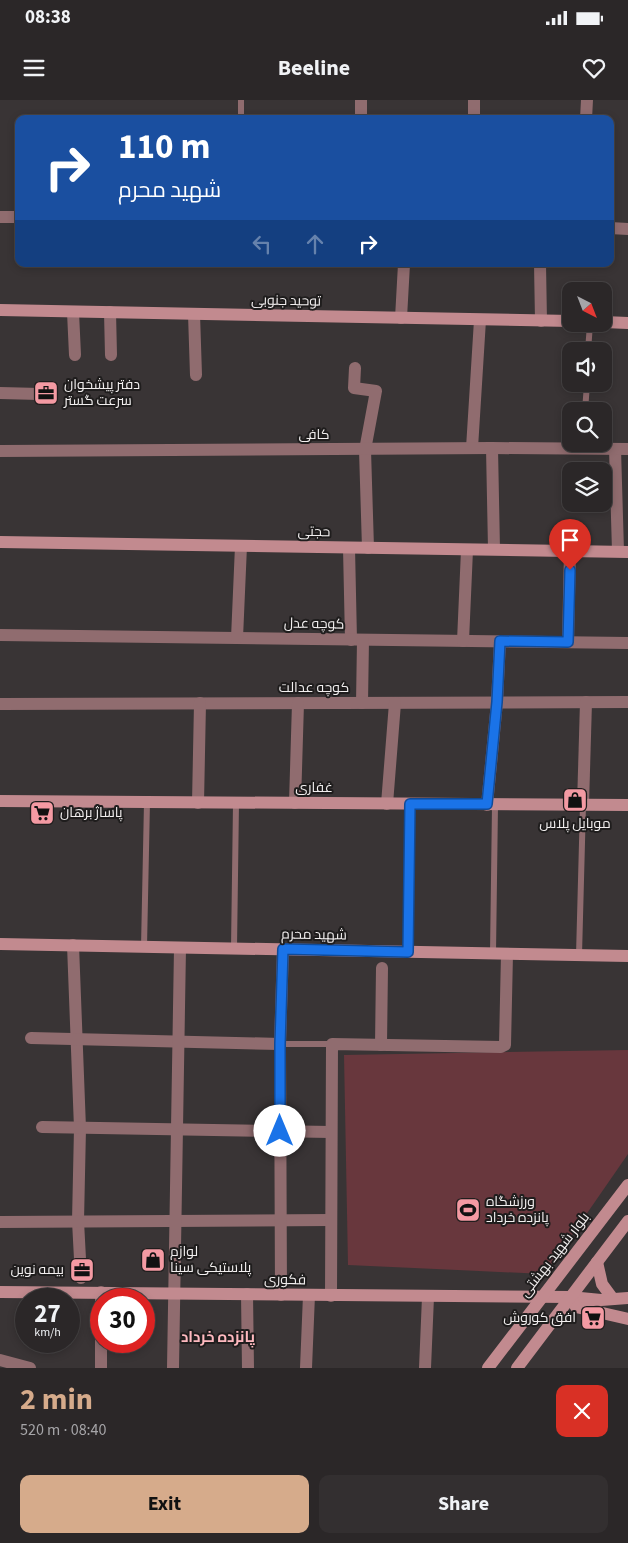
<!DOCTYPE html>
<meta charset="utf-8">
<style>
body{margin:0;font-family:"Source Sans 3",Cairo,sans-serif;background:#332f30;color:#f1f3f6;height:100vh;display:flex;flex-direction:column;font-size:19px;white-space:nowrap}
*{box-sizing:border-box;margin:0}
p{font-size:16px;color:#a6a5a8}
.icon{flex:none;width:28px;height:28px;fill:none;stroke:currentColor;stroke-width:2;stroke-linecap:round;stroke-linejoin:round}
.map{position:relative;height:1268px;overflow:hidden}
.panel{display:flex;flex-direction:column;background:#2b2728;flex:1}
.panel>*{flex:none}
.guide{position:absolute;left:15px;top:15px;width:599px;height:152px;border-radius:10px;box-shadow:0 2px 8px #0003,0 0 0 1px #474445;background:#1a4fa0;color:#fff;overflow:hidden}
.needle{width:32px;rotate:138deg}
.fabs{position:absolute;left:562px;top:182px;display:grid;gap:10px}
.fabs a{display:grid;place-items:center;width:50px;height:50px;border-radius:10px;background:#2b2728;box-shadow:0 2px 8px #0003,0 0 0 1px #474445;font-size:25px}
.speed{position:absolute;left:15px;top:1188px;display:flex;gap:10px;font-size:25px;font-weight:700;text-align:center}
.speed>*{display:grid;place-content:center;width:65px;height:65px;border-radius:50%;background:#2b2728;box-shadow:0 2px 8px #0003,0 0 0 1px #474445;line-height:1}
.speed small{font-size:12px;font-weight:400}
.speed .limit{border:8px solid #d22;background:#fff;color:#111}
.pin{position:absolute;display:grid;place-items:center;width:42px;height:42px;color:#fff;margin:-51px -21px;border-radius:50% 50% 50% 0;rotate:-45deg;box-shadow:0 0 5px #0007}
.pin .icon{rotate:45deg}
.me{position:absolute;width:55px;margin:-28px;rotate:0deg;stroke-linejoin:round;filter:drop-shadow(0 0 4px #0008)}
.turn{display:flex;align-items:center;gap:18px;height:105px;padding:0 20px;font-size:22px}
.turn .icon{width:65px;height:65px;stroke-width:2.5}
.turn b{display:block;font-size:35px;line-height:42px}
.lanes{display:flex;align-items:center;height:48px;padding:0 20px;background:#0003;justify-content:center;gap:25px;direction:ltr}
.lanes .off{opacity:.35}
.round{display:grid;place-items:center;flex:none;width:52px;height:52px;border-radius:10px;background:#332f30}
.headline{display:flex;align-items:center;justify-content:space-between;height:85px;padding:0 20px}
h1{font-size:30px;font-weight:700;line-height:38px;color:#d6ab8b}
.primary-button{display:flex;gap:10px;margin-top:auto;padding:10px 20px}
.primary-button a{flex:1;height:58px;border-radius:10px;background:#d6ab8b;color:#111;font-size:20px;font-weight:700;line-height:58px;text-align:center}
.primary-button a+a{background:#332f30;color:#f1f3f6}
.status{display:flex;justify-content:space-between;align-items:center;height:35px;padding:0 25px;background:#2b2728;direction:ltr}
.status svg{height:14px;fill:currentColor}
header{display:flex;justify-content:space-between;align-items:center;height:65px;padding:0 20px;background:#2b2728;font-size:22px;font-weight:700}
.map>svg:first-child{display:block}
.green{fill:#68373d}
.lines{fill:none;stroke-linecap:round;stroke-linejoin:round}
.lane{stroke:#906c6f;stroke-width:6}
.street{stroke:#906c6f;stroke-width:12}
.secondary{stroke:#c28a8f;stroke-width:12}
.route-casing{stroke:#114b97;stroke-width:12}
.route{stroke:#1a73e8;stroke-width:9}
.labels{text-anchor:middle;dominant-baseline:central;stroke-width:4;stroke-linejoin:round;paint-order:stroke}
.street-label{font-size:14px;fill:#f2efef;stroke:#1f1d1d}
.poi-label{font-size:14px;fill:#f2efef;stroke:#1f1d1d;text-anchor:start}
.neighbourhood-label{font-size:15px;font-weight:bold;fill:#feb9bf;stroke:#1f1d1d}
</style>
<div class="status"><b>08:38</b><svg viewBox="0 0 49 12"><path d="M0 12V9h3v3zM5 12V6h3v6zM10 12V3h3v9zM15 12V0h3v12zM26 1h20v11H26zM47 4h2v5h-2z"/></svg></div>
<header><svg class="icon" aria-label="menu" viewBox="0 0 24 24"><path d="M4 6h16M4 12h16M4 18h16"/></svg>Beeline<svg class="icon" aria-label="heart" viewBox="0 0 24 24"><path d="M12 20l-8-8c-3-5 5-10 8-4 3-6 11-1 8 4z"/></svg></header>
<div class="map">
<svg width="628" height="1268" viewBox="0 0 628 1268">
<rect width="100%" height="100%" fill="#393435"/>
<polygon class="green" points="628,950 628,1054 545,1174 348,1165 344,955"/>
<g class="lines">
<g class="lane">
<polyline points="241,19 241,0"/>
<polyline points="588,251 590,224"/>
<polyline points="585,311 587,284"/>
<polyline points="144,847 147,702"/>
<polyline points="234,848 236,703"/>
<polyline points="408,852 410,704"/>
<polyline points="493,853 495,705"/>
<polyline points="579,855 583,705"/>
<polyline points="280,944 332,944"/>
</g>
<g class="street">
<polyline points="361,0 361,19"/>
<polyline points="474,19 474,0"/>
<polyline points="586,19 587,0"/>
<polyline points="0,117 19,117"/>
<polyline points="610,128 628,129"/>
<polyline points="540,164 541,221"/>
<polyline points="73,212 75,255"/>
<polyline points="110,212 111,255"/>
<polyline points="194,214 196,275"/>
<polyline points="401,218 404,164"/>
<polyline points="355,268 354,288 376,291 365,350 368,448"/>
<polyline points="0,293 40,294"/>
<polyline points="472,348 480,220"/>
<polyline points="492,348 494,449"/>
<polyline points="615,349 618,451"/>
<polyline points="0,351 492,348 628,349"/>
<polyline points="349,448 351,540"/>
<polyline points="0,535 628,543"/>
<polyline points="237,538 241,446"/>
<polyline points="463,541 467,450"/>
<polyline points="568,542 570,451"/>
<polyline points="362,603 363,540"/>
<polyline points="0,604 628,602"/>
<polyline points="198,703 200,603"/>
<polyline points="295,703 298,603"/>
<polyline points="387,704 395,603"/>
<polyline points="487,705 497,602 500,541"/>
<polyline points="583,705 586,602"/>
<polyline points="73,845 80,1028 78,1121 81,1178"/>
<polyline points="31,938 280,944"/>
<polyline points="381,945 382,868"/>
<polyline points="42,1027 331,1032"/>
<polyline points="0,1122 331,1120"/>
<polyline points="247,1194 248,1268"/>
<polyline points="281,1195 280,944 283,849"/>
<polyline points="331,1196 332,944 501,947 505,945 507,854"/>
<polyline points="0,1260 30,1268"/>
<polyline points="101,1268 101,1192"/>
<polyline points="173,1268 180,848"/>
<polyline points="306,1268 309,1195"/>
<polyline points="425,1268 428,1197"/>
</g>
<g class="secondary">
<polyline points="0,210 571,221"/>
<polyline points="604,222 628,223"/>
<polyline points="0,442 628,452"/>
<polyline points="0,701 628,705"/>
<polyline points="0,844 628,856"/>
<polyline points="597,1162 602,1184 613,1199"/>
<polyline points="0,1192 570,1197 601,1200 628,1198"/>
<polyline points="570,1197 576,1207 628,1219"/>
<polyline points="488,1268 628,1085"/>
<polyline points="517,1268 628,1121"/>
</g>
</g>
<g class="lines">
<defs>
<polyline id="route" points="280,1031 280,944 283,849 408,852 410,704 487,704 497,602 500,541 568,542 570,470"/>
</defs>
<use href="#route" class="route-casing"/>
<use href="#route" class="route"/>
</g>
<defs>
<symbol id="office-square" viewBox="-11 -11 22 22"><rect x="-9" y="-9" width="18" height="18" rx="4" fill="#f49aa3" stroke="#1f1d1d"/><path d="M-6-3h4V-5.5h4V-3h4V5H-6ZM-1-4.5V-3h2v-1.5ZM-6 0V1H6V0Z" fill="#111"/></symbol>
<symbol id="shop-square" viewBox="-11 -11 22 22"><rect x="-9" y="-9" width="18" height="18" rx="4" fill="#f49aa3" stroke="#1f1d1d"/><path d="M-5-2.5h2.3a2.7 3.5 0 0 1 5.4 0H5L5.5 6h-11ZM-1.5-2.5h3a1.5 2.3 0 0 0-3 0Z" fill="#111"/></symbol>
<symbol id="supermarket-square" viewBox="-11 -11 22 22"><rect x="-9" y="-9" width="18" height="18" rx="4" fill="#f49aa3" stroke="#1f1d1d"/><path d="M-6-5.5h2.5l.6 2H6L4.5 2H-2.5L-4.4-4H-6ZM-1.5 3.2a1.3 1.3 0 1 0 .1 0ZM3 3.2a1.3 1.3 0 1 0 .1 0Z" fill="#111"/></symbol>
<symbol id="stadium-square" viewBox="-11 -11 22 22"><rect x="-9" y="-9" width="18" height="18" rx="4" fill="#f49aa3" stroke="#1f1d1d"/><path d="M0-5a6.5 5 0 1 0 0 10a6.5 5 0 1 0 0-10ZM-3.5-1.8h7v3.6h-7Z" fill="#111"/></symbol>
</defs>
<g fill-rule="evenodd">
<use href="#office-square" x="32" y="279" width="28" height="28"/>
<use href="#shop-square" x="561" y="686" width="28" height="28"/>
<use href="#supermarket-square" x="28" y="699" width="28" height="28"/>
<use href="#stadium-square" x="454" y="1096" width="28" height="28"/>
<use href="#shop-square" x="139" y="1146" width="28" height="28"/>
<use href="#office-square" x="68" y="1156" width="28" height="28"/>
<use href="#supermarket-square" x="579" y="1204" width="28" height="28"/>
</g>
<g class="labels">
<g class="street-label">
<text transform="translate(286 201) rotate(1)">توحید جنوبی</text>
<text x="314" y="335">کافی</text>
<text transform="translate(314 432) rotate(1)">حجتی</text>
<text transform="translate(314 524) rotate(1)">کوچه عدل</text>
<text x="314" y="588">کوچه عدالت</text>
<text x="314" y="688">غفاری</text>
<text transform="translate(314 835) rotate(1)">شهید محرم</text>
<text transform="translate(555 1155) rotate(-52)">بلوار شهید بهشتی</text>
<text transform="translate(285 1180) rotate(1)">فکوری</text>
</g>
<g class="poi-label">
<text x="64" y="285">دفتر پیشخوان<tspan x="64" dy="16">سرعت گستر</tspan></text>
<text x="60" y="713">پاساژ برهان</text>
<text x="575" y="724" text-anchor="middle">موبایل پلاس</text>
<text x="486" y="1102">ورزشگاه<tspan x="486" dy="16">پانزده خرداد</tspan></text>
<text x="170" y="1152">لوازم<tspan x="170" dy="16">پلاستیکی سینا</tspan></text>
<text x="64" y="1170" text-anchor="end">بیمه نوین</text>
<text x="576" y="1218" text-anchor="end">افق کوروش</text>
</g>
<g class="neighbourhood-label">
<text x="218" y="1237">پانزده خرداد</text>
</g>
</g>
</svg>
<div class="fabs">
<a><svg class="needle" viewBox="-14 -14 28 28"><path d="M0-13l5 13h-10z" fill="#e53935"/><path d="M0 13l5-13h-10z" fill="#a6a5a8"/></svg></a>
<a><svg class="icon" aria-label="sound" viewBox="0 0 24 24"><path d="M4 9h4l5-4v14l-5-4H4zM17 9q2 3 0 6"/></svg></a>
<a><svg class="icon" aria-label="search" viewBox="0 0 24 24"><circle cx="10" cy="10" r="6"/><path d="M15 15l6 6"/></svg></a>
<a><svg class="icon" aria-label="layers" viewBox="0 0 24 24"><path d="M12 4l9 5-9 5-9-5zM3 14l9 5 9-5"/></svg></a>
</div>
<div class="speed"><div>27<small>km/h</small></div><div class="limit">30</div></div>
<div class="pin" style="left:570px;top:470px;background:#d93025"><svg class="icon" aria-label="arrive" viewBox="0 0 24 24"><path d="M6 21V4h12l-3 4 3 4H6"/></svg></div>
<svg class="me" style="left:280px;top:1031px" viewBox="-20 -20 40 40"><circle r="19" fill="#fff"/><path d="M0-13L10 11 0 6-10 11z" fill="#1a73e8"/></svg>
<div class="guide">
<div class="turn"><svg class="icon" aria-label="right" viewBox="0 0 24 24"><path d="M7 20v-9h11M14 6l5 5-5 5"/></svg><div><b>110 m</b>شهید محرم</div></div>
<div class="lanes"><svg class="icon off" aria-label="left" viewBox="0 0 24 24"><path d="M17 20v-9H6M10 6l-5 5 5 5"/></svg><svg class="icon off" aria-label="ahead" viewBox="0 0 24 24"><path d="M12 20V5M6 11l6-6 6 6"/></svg><svg class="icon" aria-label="right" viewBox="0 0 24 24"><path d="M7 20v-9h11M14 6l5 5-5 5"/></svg></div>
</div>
</div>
<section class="panel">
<div class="headline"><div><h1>2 min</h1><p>520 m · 08:40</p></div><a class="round" style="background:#d93025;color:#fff"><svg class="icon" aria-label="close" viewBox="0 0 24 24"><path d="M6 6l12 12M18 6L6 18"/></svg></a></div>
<div class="primary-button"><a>Exit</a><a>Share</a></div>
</section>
